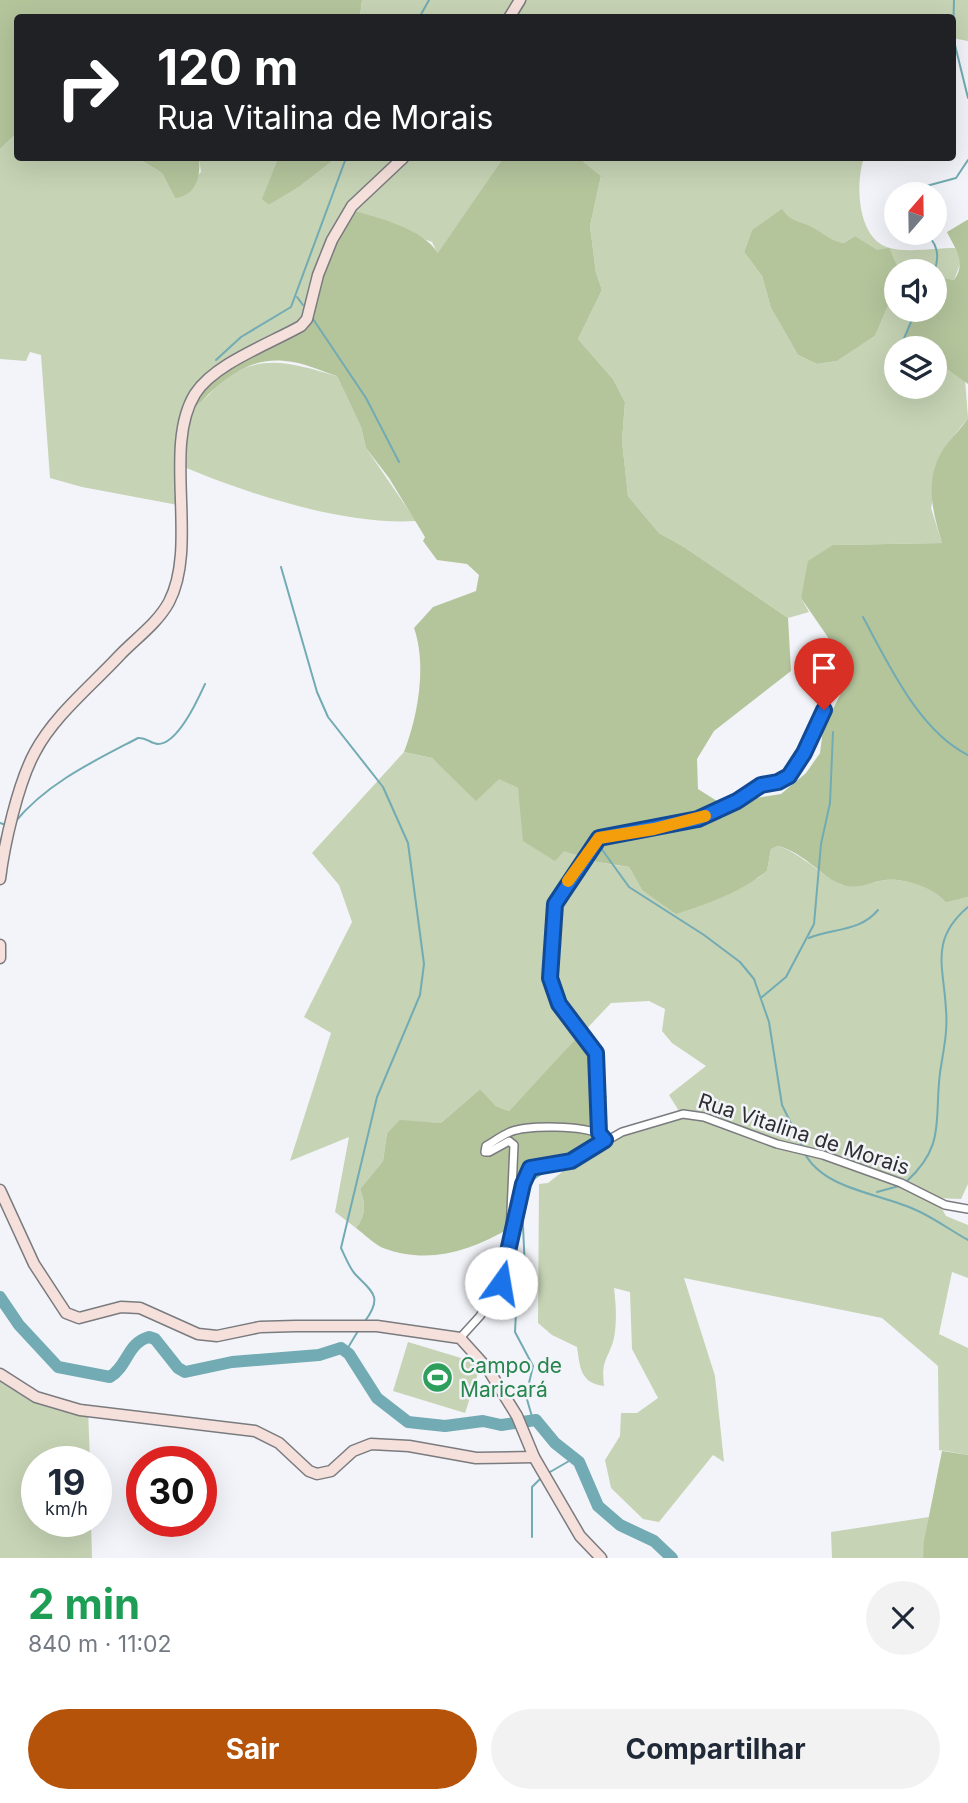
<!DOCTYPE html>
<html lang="pt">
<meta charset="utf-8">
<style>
body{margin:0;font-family:Inter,sans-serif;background:#f2f2f3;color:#1f2937;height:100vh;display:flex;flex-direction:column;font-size:26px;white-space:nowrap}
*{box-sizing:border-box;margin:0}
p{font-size:23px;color:#747a83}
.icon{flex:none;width:38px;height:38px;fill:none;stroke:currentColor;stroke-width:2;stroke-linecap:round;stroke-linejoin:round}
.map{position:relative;height:1558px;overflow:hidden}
.sheet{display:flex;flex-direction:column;background:#fff;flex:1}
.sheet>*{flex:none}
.banner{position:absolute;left:14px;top:14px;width:942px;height:147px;border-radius:7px;box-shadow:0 7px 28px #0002;background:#202124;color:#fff;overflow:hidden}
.needle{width:46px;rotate:20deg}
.tools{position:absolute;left:884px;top:182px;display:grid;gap:14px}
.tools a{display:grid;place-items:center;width:63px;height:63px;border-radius:50%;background:#fff;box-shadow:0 7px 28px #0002;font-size:35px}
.speed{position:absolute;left:21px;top:1446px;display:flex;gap:14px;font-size:35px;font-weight:700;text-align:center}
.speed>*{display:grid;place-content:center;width:91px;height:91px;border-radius:50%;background:#fff;box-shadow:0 7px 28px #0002;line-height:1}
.speed small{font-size:18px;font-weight:400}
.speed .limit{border:10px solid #d22;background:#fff;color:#111}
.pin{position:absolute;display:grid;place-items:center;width:60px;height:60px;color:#fff;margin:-72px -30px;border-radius:50% 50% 50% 0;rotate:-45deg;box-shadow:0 0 7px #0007}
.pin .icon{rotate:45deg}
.me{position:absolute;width:77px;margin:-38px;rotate:13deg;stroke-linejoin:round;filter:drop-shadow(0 0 5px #0008)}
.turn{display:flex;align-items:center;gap:24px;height:147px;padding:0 28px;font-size:32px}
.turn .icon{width:91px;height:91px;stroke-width:2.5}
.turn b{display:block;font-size:49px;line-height:60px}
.round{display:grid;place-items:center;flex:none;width:74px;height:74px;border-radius:37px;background:#f2f2f3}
.summary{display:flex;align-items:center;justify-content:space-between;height:119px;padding:0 28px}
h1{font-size:42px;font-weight:700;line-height:52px;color:#1e9e55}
.primary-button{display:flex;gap:14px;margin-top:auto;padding:14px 28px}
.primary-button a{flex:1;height:80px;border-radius:42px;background:#b45309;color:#fff;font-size:28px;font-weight:700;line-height:80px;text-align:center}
.primary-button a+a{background:#f2f2f3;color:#1f2937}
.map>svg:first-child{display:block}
.green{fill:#c6d3b4}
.forest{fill:#b4c59c}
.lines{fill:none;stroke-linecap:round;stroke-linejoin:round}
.stream{stroke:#72abb3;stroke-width:2}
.river{stroke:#72abb3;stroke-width:12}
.street-casing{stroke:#7a7b7f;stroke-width:10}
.secondary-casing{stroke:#7a7b7f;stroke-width:13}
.street{stroke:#fff;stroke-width:7}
.secondary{stroke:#f6e0dc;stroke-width:10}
.route-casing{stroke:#114b97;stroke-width:18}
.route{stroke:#1a73e8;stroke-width:12}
.slow{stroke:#f59e0b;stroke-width:12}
.labels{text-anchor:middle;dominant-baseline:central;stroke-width:5;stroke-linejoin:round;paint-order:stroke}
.street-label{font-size:21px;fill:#2e2e30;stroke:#f3f4f9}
.leisure-label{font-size:21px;fill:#27864d;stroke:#f3f4f9;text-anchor:start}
</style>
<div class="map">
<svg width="968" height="1558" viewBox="0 0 968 1558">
<rect width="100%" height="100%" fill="#f3f4f9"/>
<g class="green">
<polygon points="362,0 968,0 968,41 952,38 952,18 360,18"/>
<path d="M 17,133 L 18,158 L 138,158 L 162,173 L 175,198 L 201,172 L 199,158 L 278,158 L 263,198 L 269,205 L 299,187 L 336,158 L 503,158 L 438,254 L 432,242 L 421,238 L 286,331 L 243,350 L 203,401 C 248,350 279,359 337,376 L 361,427 L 366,448 L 416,521 C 344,526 241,492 175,463 L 178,505 L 82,487 L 50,478 L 41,355 L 30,352 L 26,361 L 0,359 L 0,149 Z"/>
<path d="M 579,158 L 864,158 C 855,183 857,240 890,248 C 908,253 935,248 955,248 L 962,259 L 954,280 L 935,276 L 934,271 L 897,271 L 897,266 L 855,236 L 844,243 C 822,239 795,227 782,210 L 752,230 L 744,252 L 762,276 L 771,308 L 798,355 L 817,364 L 837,361 L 875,336 L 896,287 L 896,310 L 915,310 L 904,342 L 905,348 L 896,348 L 896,387 L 934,387 L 935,360 L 965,379 L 968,418 L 945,447 L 931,508 L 942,543 L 833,545 L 801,598 L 809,612 L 788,618 L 684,547 L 659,533 L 628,496 L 622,441 L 625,402 L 613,379 L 578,339 L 602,290 L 596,273 L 590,226 L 601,176 Z"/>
<path d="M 404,752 L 432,758 L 457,781 L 500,779 L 518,788 C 521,811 525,813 541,829 C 572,859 586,861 629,867 L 642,890 L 697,907 L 758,878 L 767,871 L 771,849 L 778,846 C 802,853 830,883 843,885 C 856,887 869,884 880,881 C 900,876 933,887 946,901 L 968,897 L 968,1184 L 961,1199 L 936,1198 L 946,1216 L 968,1225 L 968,1278 L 952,1272 L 939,1334 L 968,1348 L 968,1455 L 939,1450 L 938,1366 L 882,1318 L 684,1278 L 715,1376 L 724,1462 L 713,1455 L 659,1522 L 643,1519 L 611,1488 L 605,1460 L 620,1436 L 621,1413 L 637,1413 L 658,1398 L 632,1349 L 630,1292 L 614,1288 C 616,1305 617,1321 614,1338 C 608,1361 601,1358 604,1386 C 580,1383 580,1367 577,1347 L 552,1335 L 538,1323 L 539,1184 L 548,1183 L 562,1172 L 563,1162 L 587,1158 L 624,1136 L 682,1116 L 669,1095 L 706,1066 L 672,1043 L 662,1031 L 665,1009 L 649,1001 L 611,1003 L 509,1111 L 496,1106 L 480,1089 L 441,1123 L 400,1121 L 387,1133 L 383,1161 L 360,1189 C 366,1205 366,1214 356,1228 L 335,1212 L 349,1137 L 290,1161 L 331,1033 L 304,1017 L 352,922 L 339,885 L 312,853 Z"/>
<polygon points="408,1342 481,1364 465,1413 393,1391"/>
<polygon points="0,1373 28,1389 88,1410 90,1461 37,1461 37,1521 91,1521 92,1558 0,1558"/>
<polygon points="929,1517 923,1558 832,1558 831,1532"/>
</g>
<g class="forest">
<polygon points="0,0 362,0 360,17 18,18 17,133 0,149"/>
<path d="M 138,158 L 199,158 C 201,176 196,196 175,198 L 162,173 Z"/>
<polygon points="278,158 336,158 299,187 269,205 262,199"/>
<path d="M 503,158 L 579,158 L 601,176 L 590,226 L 596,273 L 602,290 L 578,339 L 613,379 L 625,402 L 622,441 L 628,496 L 659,533 L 684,547 L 788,618 L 791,671 L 714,731 L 697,759 L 698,789 L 717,801 L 722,798 L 725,803 L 781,794 L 806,773 L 820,753 L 823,729 L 844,687 L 836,649 L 801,598 L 808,561 L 833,545 L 942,543 C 932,510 924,479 944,448 C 951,438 961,429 968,418 L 968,897 L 946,902 C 933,887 900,876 880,881 C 867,884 857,889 843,885 C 824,880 806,853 778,846 L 771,849 L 767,871 C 741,892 708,904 676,914 L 642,890 L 629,867 L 597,862 L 564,851 L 555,861 L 523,841 L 518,788 L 499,779 L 476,801 L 432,758 L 404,752 C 418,716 427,665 414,628 L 433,607 L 476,591 L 479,575 L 467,564 L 437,560 L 423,541 L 425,537 L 389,478 L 366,448 L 361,427 L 337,376 C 321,371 302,362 285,361 C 239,356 212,393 181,420 L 206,379 L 314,312 L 313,306 L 349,210 C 378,217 423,229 438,253 Z"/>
<path d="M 782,209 C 792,224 801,220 815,229 C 826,235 830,241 844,243 L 855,236 L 877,250 L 889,248 L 897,266 L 896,287 L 875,336 L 837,361 L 817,364 L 798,355 L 771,308 L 762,276 L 744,252 L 752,230 Z"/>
<path d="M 967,220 L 968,220 L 968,384 L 935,360 L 934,348 L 905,348 L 904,342 L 915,310 L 934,310 L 935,276 L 954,280 C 967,262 955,249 947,232 Z"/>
<path d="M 587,1027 L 599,1080 L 607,1097 L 603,1110 L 606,1129 L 586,1152 L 587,1158 L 563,1162 L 536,1159 L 527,1168 L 510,1228 C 470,1251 429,1265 383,1248 C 374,1244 364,1234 356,1228 C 366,1214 366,1205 360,1189 L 383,1161 L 387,1133 L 400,1120 L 441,1123 L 480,1089 L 496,1106 L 509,1111 Z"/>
<polygon points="942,1451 968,1455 968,1558 923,1558 924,1541"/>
</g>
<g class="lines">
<g class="stream">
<polyline points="954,0 953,37 968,98"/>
<polyline points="419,18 429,0"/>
<polyline points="909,194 919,188 956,178 968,160"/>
<path d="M 924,233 C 938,242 940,257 934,272"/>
<polyline points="297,297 303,305"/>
<polyline points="311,316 366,398 399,462"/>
<polyline points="900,348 916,310"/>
<polyline points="216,360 241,337 291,307 346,158"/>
<path d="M 281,567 L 317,692 L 328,717 L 383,787 L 408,843 L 424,964 L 420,995 L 377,1097 L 341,1248 C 345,1256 349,1267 355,1274 C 371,1291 384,1296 365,1321"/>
<path d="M 863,617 C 888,663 919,731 968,755"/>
<path d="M 15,822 C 47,783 94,761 138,738 C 147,737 150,744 158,744 C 178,744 198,699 205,684"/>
<polyline points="0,823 3,824"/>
<polyline points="598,844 629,887 704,935 740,962 754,979 769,1022 782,1105 802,1146"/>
<path d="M 809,938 C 832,928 860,932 878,910"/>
<polyline points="762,997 786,977 814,924 821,844 830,803 833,732"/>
<path d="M 804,1152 C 823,1190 880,1193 916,1210 C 934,1218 950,1230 968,1240"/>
<path d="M 907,1181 C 946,1145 934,1120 940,1073 C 943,1052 948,1032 946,1010 C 944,967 929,940 968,907"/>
<path d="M 525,1191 C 533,1173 551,1169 569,1165"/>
<polyline points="877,1192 899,1186"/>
<polyline points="522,1204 525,1270 517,1292 515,1332 533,1366 526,1396 533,1420"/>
<polyline points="346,1351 358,1331"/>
<polyline points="550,1472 576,1457"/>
<polyline points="532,1537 532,1487 540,1479"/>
</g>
<path class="river" d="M 0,1297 L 19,1325 L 58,1367 L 110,1377 C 128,1366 127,1343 149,1337 L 155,1339 L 178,1368 L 185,1372 L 232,1362 L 319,1355 L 341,1348 L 349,1354 L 377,1398 L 408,1422 L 445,1426 L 483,1421 L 501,1425 L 536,1420 L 555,1443 L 579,1462 L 598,1506 L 620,1525 L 654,1541 L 672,1558"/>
<defs>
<g id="street">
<polyline points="599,1133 596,1053 559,1005 550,986 554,943 552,913 555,904 599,837 698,819 737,801 761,785 778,782 788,776 804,753 824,711"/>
<path d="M 510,1234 L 514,1145 L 509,1141 L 489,1152 L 485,1152 L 486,1146 C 493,1142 501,1136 510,1132 C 528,1125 584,1125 601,1135"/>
<polyline points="460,1338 480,1316 501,1283 523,1184 530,1168 571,1161 622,1132 683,1114 704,1117 777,1144 823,1155 901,1183 945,1205 968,1209"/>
</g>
<g id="secondary">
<polyline points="509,18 520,0"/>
<path d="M 0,879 C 4,845 18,783 35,752 C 54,716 91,686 119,656 C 135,639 157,624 169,602 C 199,545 162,447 195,394 C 214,364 269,344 301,326 L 307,319 L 318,275 L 332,240 L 352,206 L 403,158"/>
<polyline points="0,945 0,958"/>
<polyline points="0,1190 34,1264 66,1313 79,1318 121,1307 140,1308 198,1334 217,1336 260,1327 296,1326 377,1326 460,1338 488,1369 517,1416 534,1457 580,1536 601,1558"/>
<polyline points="0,1374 36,1397 80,1410 255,1431 279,1443 309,1471 317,1474 331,1471 353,1451 371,1444 409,1446 476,1458 534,1457"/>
</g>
</defs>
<use href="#street" class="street-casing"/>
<use href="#secondary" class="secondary-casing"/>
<use href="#street" class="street"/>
<use href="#secondary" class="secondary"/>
</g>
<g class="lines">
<defs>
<polyline id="route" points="501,1283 523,1184 530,1168 571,1161 605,1140 599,1133 596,1053 559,1004 550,978 555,904 599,838 698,819 737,801 761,785 778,782 789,776 804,753 824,710"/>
</defs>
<use href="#route" class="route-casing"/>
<use href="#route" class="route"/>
<polyline class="slow" points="568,881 599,838 654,829 705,816"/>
</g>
<defs>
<symbol id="stadium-disc" viewBox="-11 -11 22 22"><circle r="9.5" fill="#2e9e5b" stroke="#f3f4f9"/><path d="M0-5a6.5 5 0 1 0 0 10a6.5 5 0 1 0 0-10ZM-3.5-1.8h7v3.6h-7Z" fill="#fff"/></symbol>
</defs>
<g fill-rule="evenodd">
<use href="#stadium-disc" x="420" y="1360" width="35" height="35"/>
</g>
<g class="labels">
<g class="street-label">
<text transform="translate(804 1134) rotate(18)">Rua Vitalina de Morais</text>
</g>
<g class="leisure-label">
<text x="460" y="1365">Campo de<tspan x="460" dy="24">Maricará</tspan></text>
</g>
</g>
</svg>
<div class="tools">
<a><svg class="needle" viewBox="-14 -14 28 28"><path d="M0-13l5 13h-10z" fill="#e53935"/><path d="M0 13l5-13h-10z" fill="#747a83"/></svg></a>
<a><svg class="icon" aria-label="sound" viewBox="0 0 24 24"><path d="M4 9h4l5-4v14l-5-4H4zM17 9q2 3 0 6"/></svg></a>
<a><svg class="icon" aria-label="layers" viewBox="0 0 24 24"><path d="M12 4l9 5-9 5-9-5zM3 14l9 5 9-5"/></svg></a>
</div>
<div class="speed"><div>19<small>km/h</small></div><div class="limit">30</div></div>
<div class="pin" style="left:824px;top:710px;background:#d93025"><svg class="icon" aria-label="arrive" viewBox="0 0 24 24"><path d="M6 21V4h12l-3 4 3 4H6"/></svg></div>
<svg class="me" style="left:501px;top:1283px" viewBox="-20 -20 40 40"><circle r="19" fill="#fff"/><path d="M0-13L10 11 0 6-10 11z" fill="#1a73e8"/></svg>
<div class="banner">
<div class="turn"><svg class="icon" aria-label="right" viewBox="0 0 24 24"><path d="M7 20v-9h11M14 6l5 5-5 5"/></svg><div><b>120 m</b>Rua Vitalina de Morais</div></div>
</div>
</div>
<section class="sheet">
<div class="summary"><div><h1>2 min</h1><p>840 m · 11:02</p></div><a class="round"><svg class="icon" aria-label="close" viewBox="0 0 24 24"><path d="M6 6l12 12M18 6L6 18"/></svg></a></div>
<div class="primary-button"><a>Sair</a><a>Compartilhar</a></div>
</section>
